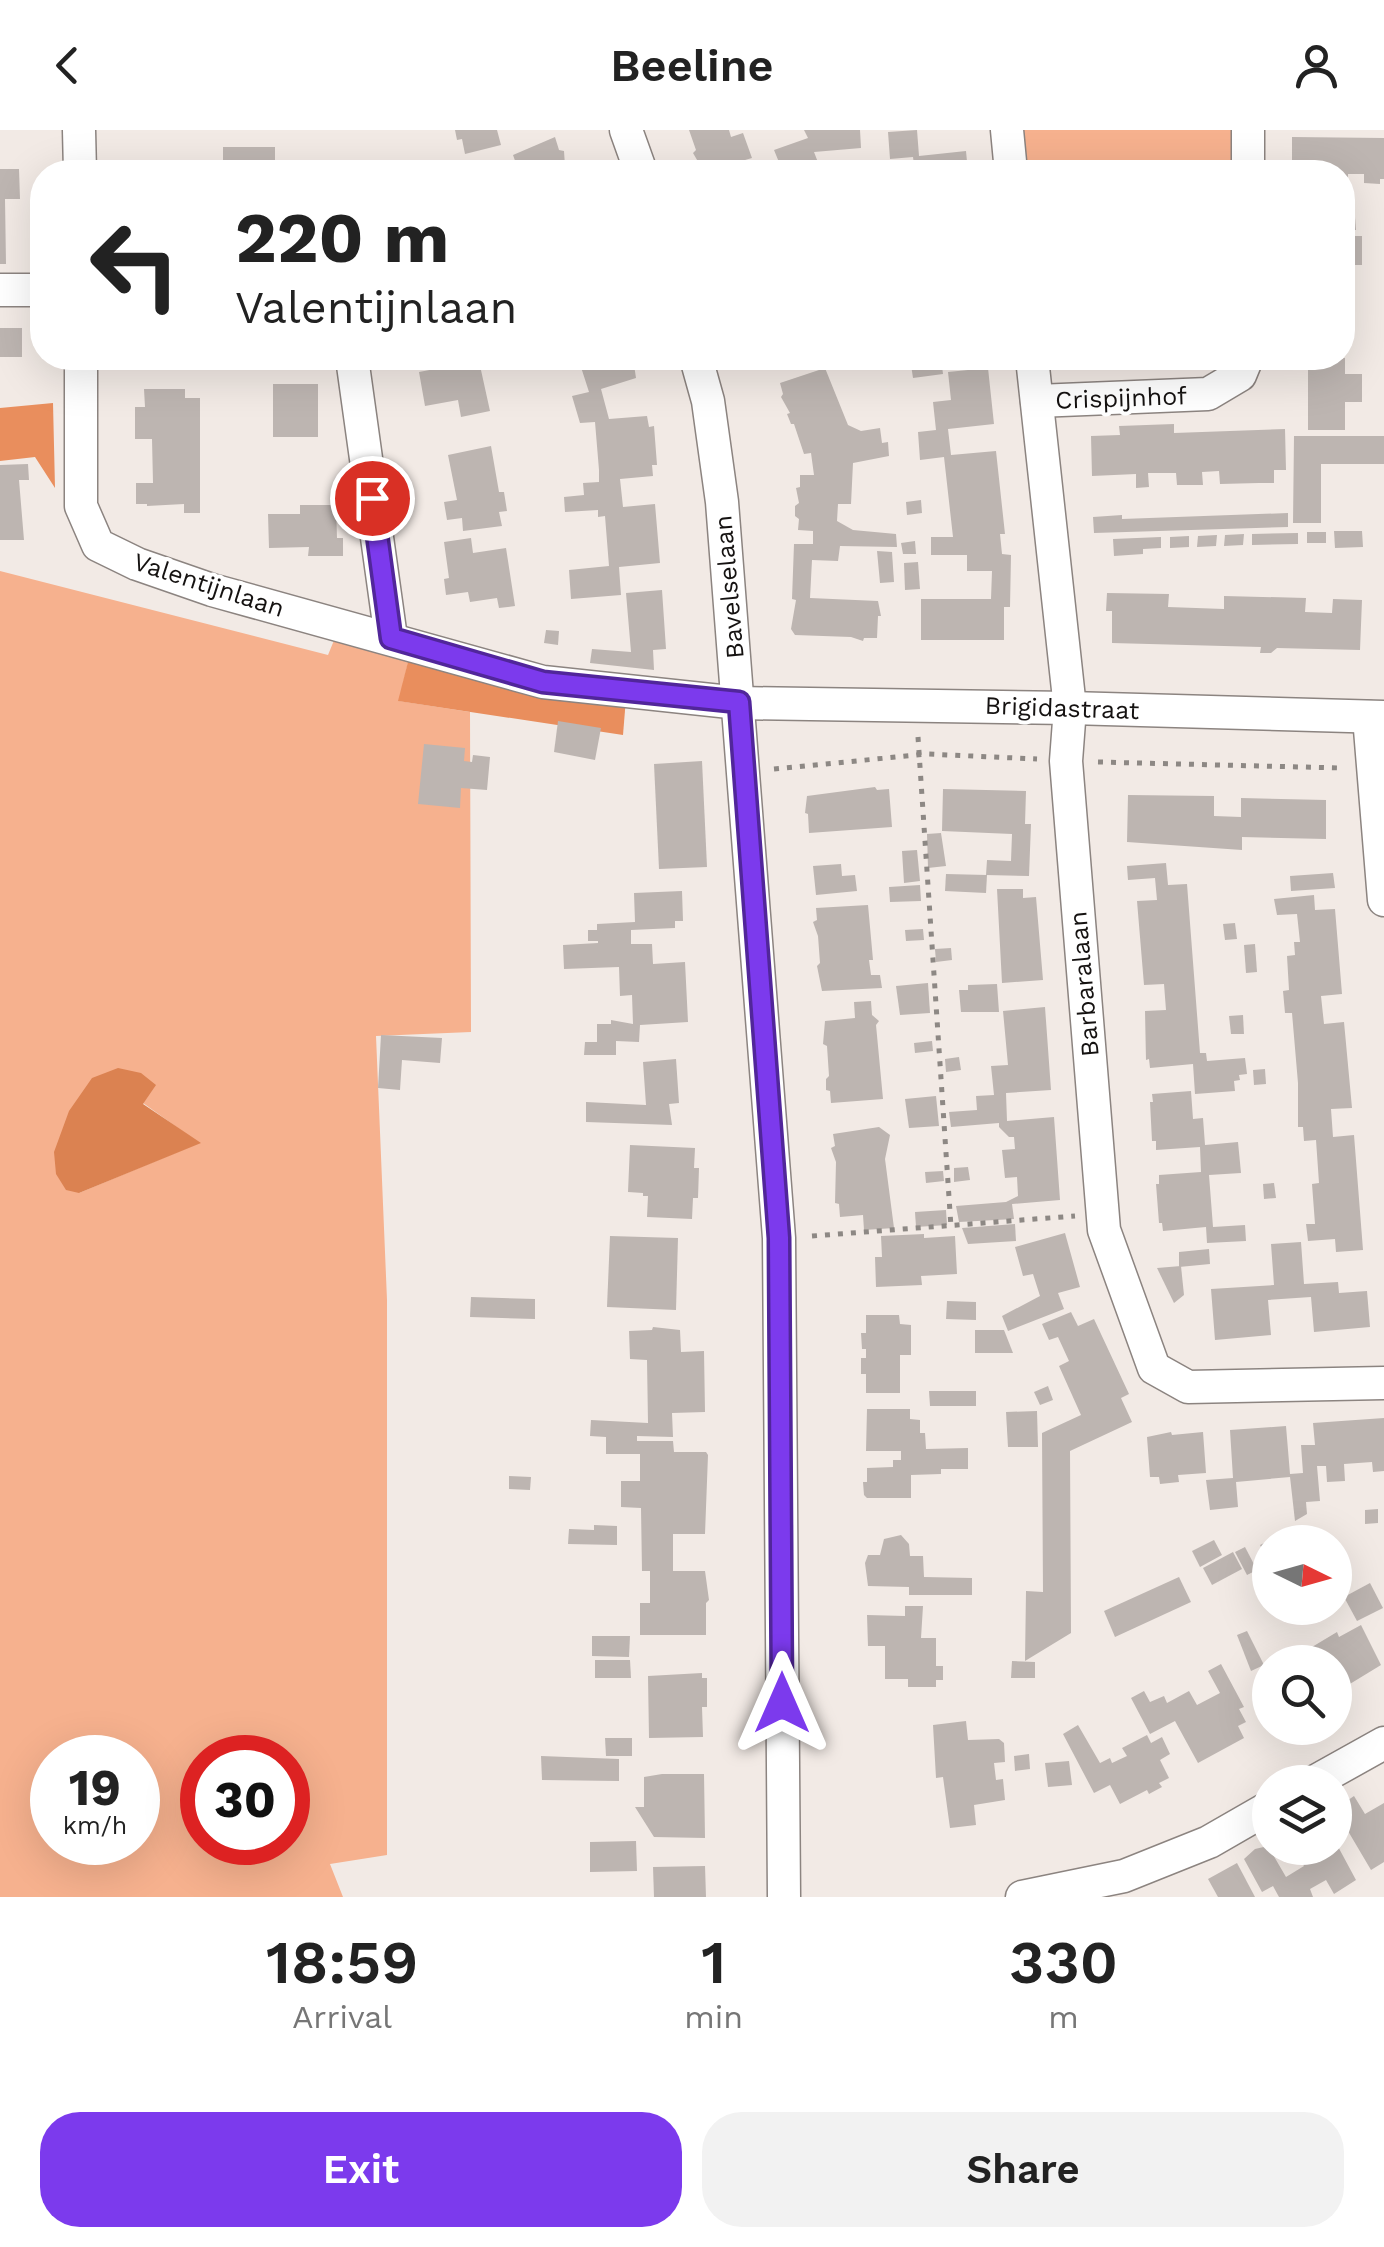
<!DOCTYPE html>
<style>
body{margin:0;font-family:"Work Sans",sans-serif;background:#f2f2f2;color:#222;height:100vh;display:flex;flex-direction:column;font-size:38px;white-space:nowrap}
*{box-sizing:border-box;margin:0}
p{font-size:32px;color:#767676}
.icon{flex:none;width:55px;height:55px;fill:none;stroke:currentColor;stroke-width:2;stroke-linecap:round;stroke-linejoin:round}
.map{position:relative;height:1767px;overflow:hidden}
.details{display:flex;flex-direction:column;background:#fff;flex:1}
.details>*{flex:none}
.top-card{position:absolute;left:30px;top:30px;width:1325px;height:210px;border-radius:40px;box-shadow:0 10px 40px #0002;background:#fff;color:#222;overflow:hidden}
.needle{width:65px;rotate:95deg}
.controls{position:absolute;left:1252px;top:1395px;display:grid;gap:20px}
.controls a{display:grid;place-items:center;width:100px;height:100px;border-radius:50%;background:#fff;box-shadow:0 10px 40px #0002;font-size:50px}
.speed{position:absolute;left:30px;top:1605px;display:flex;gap:20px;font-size:50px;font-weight:700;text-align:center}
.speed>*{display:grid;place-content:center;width:130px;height:130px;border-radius:50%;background:#fff;box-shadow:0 10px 40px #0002;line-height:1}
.speed small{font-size:25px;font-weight:400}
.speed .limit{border:15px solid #d22;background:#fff;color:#111}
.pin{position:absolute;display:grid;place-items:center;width:85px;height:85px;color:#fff;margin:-42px;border:5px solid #fff;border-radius:50%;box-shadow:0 2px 10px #0007}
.me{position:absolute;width:110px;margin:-55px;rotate:0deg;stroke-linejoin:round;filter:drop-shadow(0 0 8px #0008)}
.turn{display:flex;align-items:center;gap:35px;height:210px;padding:0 40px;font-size:45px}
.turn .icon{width:130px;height:130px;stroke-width:2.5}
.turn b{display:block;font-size:70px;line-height:85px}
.eta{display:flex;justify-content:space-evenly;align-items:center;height:170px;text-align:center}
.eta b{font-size:60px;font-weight:600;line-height:70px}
.action{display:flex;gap:20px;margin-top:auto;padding:20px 40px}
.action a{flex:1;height:115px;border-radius:40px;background:#7c3aed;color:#fff;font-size:40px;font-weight:600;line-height:115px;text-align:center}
.action a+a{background:#f2f2f2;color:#222}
header{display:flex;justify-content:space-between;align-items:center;height:130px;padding:0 40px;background:#fff;font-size:45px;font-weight:600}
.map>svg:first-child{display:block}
.green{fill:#f6b18e;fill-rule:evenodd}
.forest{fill:#e98e5d}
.water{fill:#db8251}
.building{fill:#bdb5b1}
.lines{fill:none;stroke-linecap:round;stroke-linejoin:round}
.street-casing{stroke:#8c8480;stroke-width:35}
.path{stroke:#8d8884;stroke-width:5;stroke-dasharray:5 8;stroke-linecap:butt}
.street{stroke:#fff;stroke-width:32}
.route-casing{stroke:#51269a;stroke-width:25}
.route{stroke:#7c3aed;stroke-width:18}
.labels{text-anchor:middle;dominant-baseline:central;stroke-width:8;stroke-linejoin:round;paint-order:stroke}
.street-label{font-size:25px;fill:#151211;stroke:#fff}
</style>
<header><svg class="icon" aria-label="back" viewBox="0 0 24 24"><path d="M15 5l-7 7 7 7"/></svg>Beeline<svg class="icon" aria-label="person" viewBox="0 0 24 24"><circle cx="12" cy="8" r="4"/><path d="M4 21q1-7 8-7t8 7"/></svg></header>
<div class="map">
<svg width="1384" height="1767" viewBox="0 0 1384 1767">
<rect width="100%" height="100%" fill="#f2eae5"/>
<g class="green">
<polygon points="1023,0 1238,0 1239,42 1027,42"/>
<polygon points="1043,228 1170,228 1044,240"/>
<path d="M 0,441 L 328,525 L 337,503 L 410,524 L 399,571 L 470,582 L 471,902 L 376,906 L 387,1170 L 387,1725 L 330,1734 L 343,1767 L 0,1767 ZM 156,955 L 143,973 L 199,1013 L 79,1063 ZM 52,1628 L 138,1628 L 138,1712 L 52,1712 ZM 202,1628 L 288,1628 L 288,1712 L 202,1712 Z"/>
</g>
<g class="forest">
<polygon points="53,273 55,358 35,327 0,331 0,278"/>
<polygon points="410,524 626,568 623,605 398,571"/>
</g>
<polygon class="water" points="118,938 141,943 156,955 143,974 201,1013 79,1063 66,1060 56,1044 54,1022 69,981 92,948"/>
<g class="building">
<polygon points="455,0 497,0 501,15 465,24 462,9 457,10"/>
<polygon points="689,0 729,0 731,7 743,3 752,28 704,42 693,23 696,20"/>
<polygon points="804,0 860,0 861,18 814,22 819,35 797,42 783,42 774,20 808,8"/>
<polygon points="917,0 919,26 966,21 968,42 915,42 913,27 890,29 888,2"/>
<polygon points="555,7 559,20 564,21 565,36 572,42 519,42 513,25"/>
<polygon points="1292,7 1384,8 1384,49 1380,49 1380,54 1364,53 1364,44 1348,44 1348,49 1342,49 1342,42 1308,42 1308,30 1292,30"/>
<polygon points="223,17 275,17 275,37 263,37 263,42 185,42 185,32 223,32"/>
<polygon points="0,39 19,39 20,69 5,69 6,134 0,134"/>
<polygon points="1342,86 1355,87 1356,100 1342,100"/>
<rect x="1342" y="106" width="20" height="29"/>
<rect x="0" y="198" width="22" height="29"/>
<polygon points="443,228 465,228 466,233 479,231 490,281 461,287 458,270 425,276 419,242 445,237"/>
<polygon points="569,228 633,228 636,248 601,259 609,289 647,286 649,297 654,296 657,335 652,335 653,346 620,349 623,377 655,374 660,433 619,437 621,465 571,469 569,440 609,436 605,386 598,387 598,380 565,382 564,367 584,365 583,353 599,352 599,340 595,292 580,293 572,266 589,262 580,234 572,236"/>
<polygon points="910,228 941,228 943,244 913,248"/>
<polygon points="1308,228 1345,228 1345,244 1362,244 1362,272 1345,272 1345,300 1308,300"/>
<polygon points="825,238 848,295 861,301 880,298 882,313 888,312 889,326 853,333 851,374 838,374 837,391 853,400 896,404 897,417 840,416 838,431 812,430 810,468 878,471 881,486 878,486 877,508 864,508 863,511 851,507 795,505 791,499 796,470 792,469 794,414 813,414 813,401 798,400 799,389 795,386 795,376 799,373 796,358 800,357 800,345 814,345 811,323 804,324 794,294 791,294 787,284 790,283 781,267 783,264 780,253"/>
<polygon points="988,238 994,294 948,299 951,325 996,321 1005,404 1000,404 1002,424 1011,425 1010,477 1004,477 1004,510 921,510 921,469 991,469 992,441 967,441 967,425 931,425 931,407 953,407 944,327 920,330 918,302 936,300 933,272 951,270 948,242"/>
<rect x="273" y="254" width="45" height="53"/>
<polygon points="144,259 185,259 185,268 200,268 200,383 184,383 184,374 147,376 147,374 136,374 136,353 153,353 152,309 135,309 135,277 145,277"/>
<polygon points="1174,294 1174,303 1285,299 1286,340 1274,340 1274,353 1259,353 1220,354 1219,341 1202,342 1203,355 1177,355 1176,343 1148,343 1149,357 1136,358 1136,344 1092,346 1091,306 1120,305 1119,296"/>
<polygon points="1294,306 1384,306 1384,334 1321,334 1321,393 1293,393"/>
<polygon points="491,316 499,362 504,362 507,381 499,382 502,396 463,401 462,388 447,390 444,372 457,370 448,325"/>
<polygon points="28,334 29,350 19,350 24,410 0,410 0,335"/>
<polygon points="921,370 922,383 907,385 906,372"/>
<polygon points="300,375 336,375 337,408 343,408 343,426 308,426 309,417 269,418 268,384 300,384"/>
<polygon points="1288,383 1288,397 1094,403 1093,387 1122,385 1122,389"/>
<polygon points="1334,401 1362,401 1363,417 1335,418"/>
<rect x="1307" y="402" width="19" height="11"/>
<polygon points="1298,403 1298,414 1252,415 1252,404"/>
<polygon points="1244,404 1243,415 1224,416 1225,405"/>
<polygon points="1217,405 1216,416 1197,417 1198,406"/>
<polygon points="1189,406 1189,417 1170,418 1170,407"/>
<polygon points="1161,407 1161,418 1143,419 1143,424 1114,426 1113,409"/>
<polygon points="471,408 473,423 506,418 515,476 499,478 497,468 470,472 468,462 446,465 444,449 449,448 444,412"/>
<polygon points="915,411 916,424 903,424 901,413"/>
<polygon points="877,421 892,422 894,452 880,453"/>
<polygon points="918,432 920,459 905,460 904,433"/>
<polygon points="662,460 666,519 653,520 654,540 590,533 592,519 631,522 626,463"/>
<polygon points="1107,463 1169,464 1168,477 1224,479 1224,466 1306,468 1305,482 1332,483 1333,469 1362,470 1360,520 1277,518 1271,523 1260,523 1261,517 1112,513 1112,481 1106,481"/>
<polygon points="546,500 559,501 558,515 544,513"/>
<polygon points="558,591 601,598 595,630 554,622"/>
<polygon points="424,614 465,618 464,631 472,632 473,625 490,627 487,660 461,658 460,678 418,674"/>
<polygon points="702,631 707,737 659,739 654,634"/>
<polygon points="875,657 877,660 889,659 892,697 809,703 808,684 805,683 807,666"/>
<polygon points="943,659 1026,661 1025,694 1031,694 1029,746 986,745 987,730 1011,731 1012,704 942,701"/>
<polygon points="1128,665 1214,666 1214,686 1241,687 1241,668 1326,670 1326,709 1242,707 1242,720 1127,712"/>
<polygon points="941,703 946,736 928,738 927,704"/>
<polygon points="917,720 920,751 904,753 902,721"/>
<polygon points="1166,733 1168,755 1187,754 1200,923 1206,923 1207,931 1245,928 1247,944 1239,945 1240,950 1234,951 1235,961 1195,964 1193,934 1150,938 1149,929 1146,930 1145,881 1166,880 1164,854 1144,855 1137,771 1157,770 1155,748 1128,750 1127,736"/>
<polygon points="841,734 842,746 855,745 857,761 816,765 813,736"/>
<polygon points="1333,743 1335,758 1291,761 1290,746"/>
<polygon points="946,744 987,745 986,763 945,761"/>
<polygon points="920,755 921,771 890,772 889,757"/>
<polygon points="997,759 1023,759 1023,768 1036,767 1043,850 1002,853"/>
<polygon points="682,761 683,791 675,791 675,798 631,800 631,814 652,814 653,834 685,832 688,892 640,895 639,912 616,911 616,925 584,925 585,912 597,912 597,894 611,894 611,890 633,894 632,865 620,866 619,837 564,839 563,815 598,813 598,811 588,811 588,800 597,800 597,794 635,792 634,763"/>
<polygon points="1314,765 1315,780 1335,779 1342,864 1321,866 1324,894 1344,892 1352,978 1331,979 1333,1007 1354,1005 1363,1120 1336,1122 1335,1109 1308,1111 1306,1094 1315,1094 1312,1054 1319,1053 1316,1010 1304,1011 1303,997 1298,997 1298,953 1292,883 1285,883 1283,861 1289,860 1287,826 1295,825 1294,812 1300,812 1297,784 1277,785 1274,769"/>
<polygon points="868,775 873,830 869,830 871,845 880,845 882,858 822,861 817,836 820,833 818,806 813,792 817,790 816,778"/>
<polygon points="1235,793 1237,809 1225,810 1223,794"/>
<polygon points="923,799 924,810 906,811 905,800"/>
<polygon points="1255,814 1257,842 1246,843 1244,815"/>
<polygon points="951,818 952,830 936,832 935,819"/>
<polygon points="928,853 930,883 900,885 896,856"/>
<polygon points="997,854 999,882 961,882 959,860 968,860 968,855"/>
<polygon points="871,871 872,885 879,891 876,895 883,969 831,973 830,961 826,960 826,949 829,946 827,916 823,914 825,891 855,888 854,872"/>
<polygon points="1045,877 1051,960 1006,963 1007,991 1054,987 1060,1070 1012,1074 1014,1089 959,1092 956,1076 1006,1072 1018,1066 1017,1047 1005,1048 1002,1020 1015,1019 1014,1007 1009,1007 999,997 999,993 951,997 949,982 977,980 976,966 994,965 991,936 1008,935 1003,881"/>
<polygon points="1243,885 1244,904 1231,904 1229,886"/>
<polygon points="381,905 442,908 440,933 402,930 400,960 378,958"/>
<polygon points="932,911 933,921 915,923 914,913"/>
<polygon points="959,927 961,940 946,942 945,929"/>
<polygon points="676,929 679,973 669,974 672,995 586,992 586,972 646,975 643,932"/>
<polygon points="1265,939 1266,954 1254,955 1253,940"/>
<polygon points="1191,961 1193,989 1203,988 1205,1015 1238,1012 1241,1043 1209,1045 1213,1097 1245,1095 1246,1111 1207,1113 1206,1097 1163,1101 1162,1093 1159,1093 1156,1054 1159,1054 1159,1045 1201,1042 1200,1017 1156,1020 1156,1011 1152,1011 1150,972 1153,972 1152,964"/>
<polygon points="936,966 939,996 909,998 905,969"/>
<polygon points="879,997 890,1005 885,1029 894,1098 864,1100 863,1085 840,1087 839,1074 835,1073 836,1032 831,1018 835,1016 833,1004"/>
<polygon points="630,1015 695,1018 694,1038 699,1038 698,1068 693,1068 692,1089 647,1087 648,1066 643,1066 643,1063 628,1062"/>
<polygon points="968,1037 970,1050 954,1052 954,1038"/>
<polygon points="943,1041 944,1051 926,1053 925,1042"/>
<polygon points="1274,1053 1276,1068 1264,1069 1263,1054"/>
<polygon points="946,1080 947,1095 916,1097 915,1082"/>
<polygon points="1015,1094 1016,1111 968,1114 962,1098"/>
<polygon points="1065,1103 1080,1157 1058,1163 1064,1179 1008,1201 1002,1186 1040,1166 1033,1144 1023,1146 1015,1117"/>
<polygon points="924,1104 924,1108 955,1106 957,1144 921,1146 922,1155 876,1157 875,1127 882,1127 881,1106"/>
<polygon points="610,1106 678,1108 676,1180 607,1177"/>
<polygon points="1301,1112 1304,1154 1338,1152 1339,1163 1367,1161 1370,1197 1314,1202 1311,1167 1268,1170 1271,1205 1215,1210 1211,1159 1274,1155 1271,1114"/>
<polygon points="1209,1119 1210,1134 1179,1137 1179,1122"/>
<polygon points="1181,1136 1184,1165 1174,1173 1157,1138"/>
<polygon points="471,1167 535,1169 535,1189 470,1187"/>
<polygon points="947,1171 976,1172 976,1190 946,1189"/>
<polygon points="1071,1182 1078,1196 1094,1189 1129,1264 1121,1268 1132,1292 1070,1321 1071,1503 1025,1531 1026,1461 1043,1462 1042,1303 1081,1285 1059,1236 1069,1231 1058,1207 1049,1210 1042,1194"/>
<polygon points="866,1185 899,1185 900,1194 911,1195 911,1225 900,1225 900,1263 866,1263 866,1244 861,1244 861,1228 866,1228 866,1219 862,1219 861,1203 866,1203"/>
<polygon points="653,1197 680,1200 681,1222 704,1221 705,1282 672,1283 673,1307 637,1306 637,1311 673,1311 674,1322 706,1322 708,1325 705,1404 673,1404 673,1441 705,1441 709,1470 706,1473 706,1505 640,1505 640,1473 650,1473 650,1441 642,1441 641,1378 621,1377 621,1351 640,1351 640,1324 606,1324 606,1307 590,1306 591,1290 648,1293 647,1230 630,1229 629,1201 652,1200"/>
<polygon points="975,1200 1004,1200 1013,1223 975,1223"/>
<polygon points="1048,1256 1053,1270 1040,1275 1034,1262"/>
<polygon points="929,1261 976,1261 976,1276 930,1276"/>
<polygon points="867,1279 910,1279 910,1289 920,1290 920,1303 925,1303 926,1319 968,1318 968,1339 941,1339 941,1344 911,1345 911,1368 867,1368 864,1365 863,1352 867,1352 867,1338 893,1337 893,1330 901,1330 901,1321 866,1321"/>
<polygon points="1037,1281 1038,1317 1008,1317 1006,1282"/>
<polygon points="1384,1288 1384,1341 1373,1342 1372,1332 1344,1334 1345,1351 1327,1352 1326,1336 1317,1336 1320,1371 1306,1372 1307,1384 1295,1391 1290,1347 1236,1352 1238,1377 1210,1380 1206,1350 1233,1348 1230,1300 1286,1296 1290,1344 1303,1343 1301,1315 1315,1315 1313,1293"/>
<polygon points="1171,1302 1172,1305 1203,1302 1206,1343 1178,1345 1179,1352 1160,1354 1159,1347 1150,1347 1147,1307"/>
<polygon points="509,1346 531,1347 530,1360 509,1359"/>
<polygon points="1378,1379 1378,1393 1365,1394 1365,1380"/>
<polygon points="594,1395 617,1396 617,1415 568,1414 569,1399 594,1400"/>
<polygon points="1284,1403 1289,1412 1270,1412 1267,1429 1260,1415"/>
<polygon points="901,1405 909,1414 910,1426 923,1426 924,1447 972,1448 972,1465 909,1465 909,1457 868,1456 865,1433 868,1425 880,1425 884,1409"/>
<polygon points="1214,1410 1222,1425 1200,1437 1192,1421"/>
<polygon points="1245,1417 1257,1440 1247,1445 1235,1422"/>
<polygon points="1233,1422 1242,1439 1212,1455 1203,1438"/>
<polygon points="1179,1447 1191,1472 1115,1507 1104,1481"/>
<polygon points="1370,1453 1383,1478 1357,1491 1344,1467"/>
<polygon points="905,1476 923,1476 921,1508 936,1508 936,1536 943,1536 943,1550 936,1550 936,1557 908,1557 908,1549 885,1549 885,1516 868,1516 867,1485 905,1486"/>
<polygon points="1361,1495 1381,1535 1340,1560 1335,1559 1335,1532 1287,1532 1337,1502 1339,1507"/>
<polygon points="1247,1501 1264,1535 1251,1541 1237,1505"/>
<polygon points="592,1506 630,1506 629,1527 592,1526"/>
<polygon points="595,1530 630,1530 631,1548 595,1548"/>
<polygon points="1012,1531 1035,1532 1035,1548 1011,1548"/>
<polygon points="1221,1534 1244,1577 1239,1579 1246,1592 1238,1596 1244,1608 1198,1633 1175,1591 1150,1604 1131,1568 1144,1561 1150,1572 1164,1566 1167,1573 1189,1561 1197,1575 1220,1563 1208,1541"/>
<polygon points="702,1543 702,1548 707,1548 707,1577 702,1577 703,1607 649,1608 648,1546"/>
<polygon points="966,1591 968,1610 999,1609 1004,1613 1005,1632 994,1633 996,1650 1003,1649 1005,1670 974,1675 976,1695 950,1698 943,1647 936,1648 933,1595"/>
<polygon points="1078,1595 1100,1633 1110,1628 1112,1633 1127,1626 1122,1618 1147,1605 1151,1613 1162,1607 1170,1624 1160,1630 1169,1648 1159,1653 1162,1657 1149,1664 1147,1660 1120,1674 1110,1655 1094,1663 1063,1604"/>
<polygon points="605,1608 632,1608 632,1626 606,1626"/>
<polygon points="1029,1624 1030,1639 1015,1641 1014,1626"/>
<polygon points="541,1626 619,1629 619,1651 542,1650"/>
<polygon points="1069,1631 1072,1655 1048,1657 1045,1633"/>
<polygon points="662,1644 704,1644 705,1708 654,1707 635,1677 644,1677 644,1647"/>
<polygon points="1354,1666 1365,1684 1384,1673 1384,1732 1371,1740 1335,1679"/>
<polygon points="636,1711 637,1741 590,1742 590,1712"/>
<polygon points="1335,1711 1356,1750 1334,1764 1326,1750 1310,1759 1313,1767 1279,1767 1273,1756 1262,1762 1244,1729 1255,1719 1268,1716 1286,1747 1304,1736 1293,1718 1335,1718"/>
<polygon points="1237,1733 1255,1767 1218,1767 1208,1749"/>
<polygon points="705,1736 706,1767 654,1767 653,1737"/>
</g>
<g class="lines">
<defs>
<g id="street">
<polyline points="79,0 80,42"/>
<polyline points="626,0 641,42"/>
<polyline points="1007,0 1011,42"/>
<polyline points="1248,42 1248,0"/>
<polyline points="0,160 42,160"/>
<polyline points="81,228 81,376 98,415 137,434 212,460 543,552 739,573 1070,578 1384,587"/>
<polyline points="352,228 391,508"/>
<polyline points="696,228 708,271 722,372 779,1108 784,1767"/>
<polyline points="1032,228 1070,578 1066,631 1104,1100 1154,1238 1188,1257 1384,1253"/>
<polyline points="1037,271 1208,264 1240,245 1247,228"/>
<polyline points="1369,587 1384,770"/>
<polyline points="1314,1652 1384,1613"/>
<polyline points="1022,1767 1124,1746 1209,1712 1270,1677"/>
</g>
</defs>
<use href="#street" class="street-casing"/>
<g class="path">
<polyline points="918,607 951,1097"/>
<polyline points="1098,632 1342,638"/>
<polyline points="774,639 927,624 1037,629"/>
<polyline points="812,1106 1075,1086"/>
</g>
<use href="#street" class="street"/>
</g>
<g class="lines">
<defs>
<polyline id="route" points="372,368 391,508 543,552 739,572 779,1108 782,1573"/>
</defs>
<use href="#route" class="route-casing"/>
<use href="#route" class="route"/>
</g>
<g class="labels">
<g class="street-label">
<text transform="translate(1121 268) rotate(-2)">Crispijnhof</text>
<text transform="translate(209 455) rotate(18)">Valentijnlaan</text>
<text transform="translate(729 457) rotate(-95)">Bavelselaan</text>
<text transform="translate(1062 578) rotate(2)">Brigidastraat</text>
<text transform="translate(1084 854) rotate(-95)">Barbaralaan</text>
</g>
</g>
</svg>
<div class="controls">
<a><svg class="needle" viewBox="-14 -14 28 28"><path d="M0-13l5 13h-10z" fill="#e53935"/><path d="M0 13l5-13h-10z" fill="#767676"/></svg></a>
<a><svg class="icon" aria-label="search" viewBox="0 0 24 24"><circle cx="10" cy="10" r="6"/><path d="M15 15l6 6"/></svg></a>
<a><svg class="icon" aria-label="layers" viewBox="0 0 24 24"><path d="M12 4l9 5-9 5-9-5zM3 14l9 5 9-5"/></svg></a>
</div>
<div class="speed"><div>19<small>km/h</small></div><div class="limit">30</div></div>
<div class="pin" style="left:372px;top:368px;background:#d93025"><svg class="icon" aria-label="arrive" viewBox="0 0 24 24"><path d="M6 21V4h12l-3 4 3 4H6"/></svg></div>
<svg class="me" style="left:782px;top:1573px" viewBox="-20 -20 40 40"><path d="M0-17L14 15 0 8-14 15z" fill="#7c3aed" stroke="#fff" stroke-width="4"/></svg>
<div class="top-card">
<div class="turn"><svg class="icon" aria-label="left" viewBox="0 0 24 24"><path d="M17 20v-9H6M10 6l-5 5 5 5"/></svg><div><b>220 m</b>Valentijnlaan</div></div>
</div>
</div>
<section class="details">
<div class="eta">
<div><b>18:59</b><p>Arrival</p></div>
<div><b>1</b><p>min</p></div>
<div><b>330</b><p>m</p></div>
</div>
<div class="action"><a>Exit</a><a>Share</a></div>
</section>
